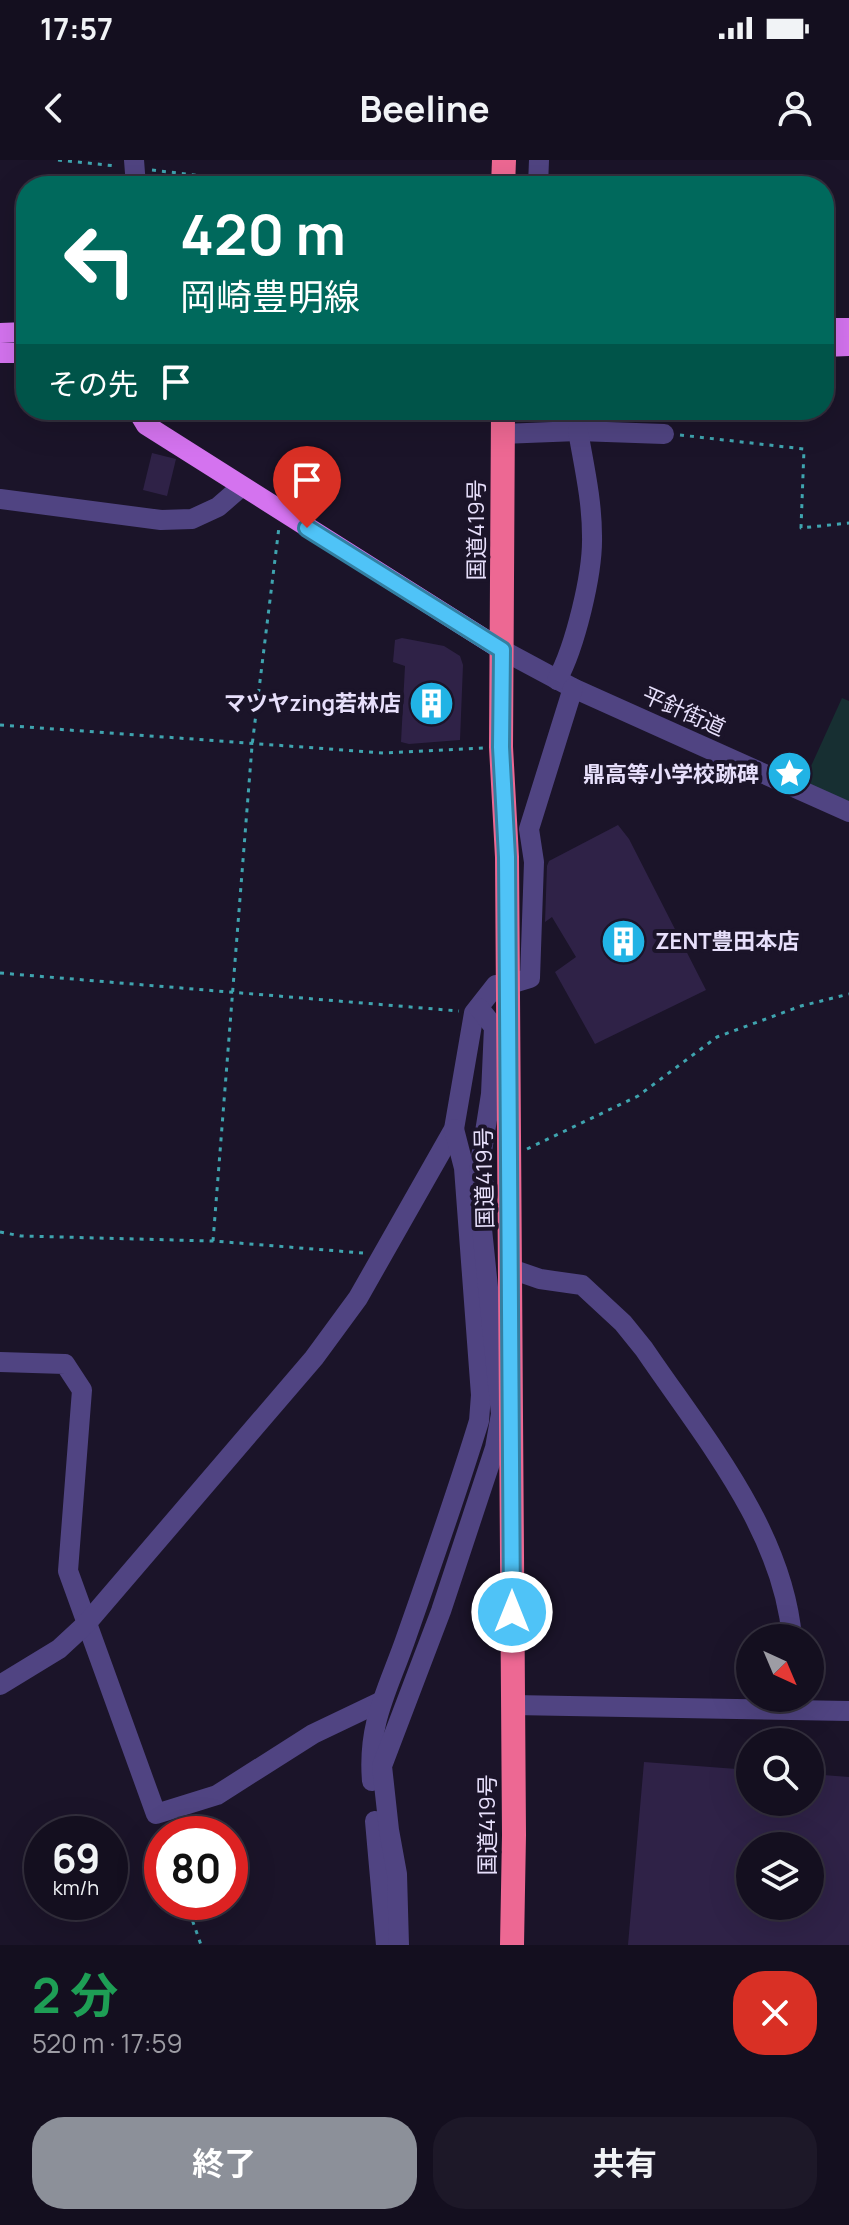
<!DOCTYPE html>
<html lang="ja">
<meta charset="utf-8">
<style>
body{margin:0;font-family:Manrope,"Noto Sans JP",sans-serif;background:#1d1828;color:#f1f3f6;height:100vh;display:flex;flex-direction:column;font-size:30px;white-space:nowrap}
*{box-sizing:border-box;margin:0}
p{font-size:26px;color:#9d9ca4}
.icon{flex:none;width:44px;height:44px;fill:none;stroke:currentColor;stroke-width:2;stroke-linecap:round;stroke-linejoin:round}
.map{position:relative;height:1785px;overflow:hidden}
.panel{display:flex;flex-direction:column;background:#140f1f;flex:1}
.panel>*{flex:none}
.top-card{position:absolute;left:16px;top:16px;width:818px;height:244px;border-radius:32px;box-shadow:0 8px 32px #0002,0 0 0 2px #332f3d;background:#00695c;color:#fff;overflow:hidden}
.needle{width:52px;rotate:136deg}
.buttons{position:absolute;left:736px;top:1464px;display:grid;gap:16px}
.buttons a{display:grid;place-items:center;width:88px;height:88px;border-radius:50%;background:#140f1f;box-shadow:0 8px 32px #0002,0 0 0 2px #332f3d;font-size:40px}
.speed{position:absolute;left:24px;top:1656px;display:flex;gap:16px;font-size:40px;font-weight:700;text-align:center}
.speed>*{display:grid;place-content:center;width:104px;height:104px;border-radius:50%;background:#140f1f;box-shadow:0 8px 32px #0002,0 0 0 2px #332f3d;line-height:1}
.speed small{font-size:20px;font-weight:400}
.speed .limit{border:12px solid #d22;background:#fff;color:#111}
.pin{position:absolute;display:grid;place-items:center;width:68px;height:68px;color:#fff;margin:-82px -34px;border-radius:50% 50% 50% 0;rotate:-45deg;box-shadow:0 0 8px #0007}
.pin .icon{rotate:45deg}
.me{position:absolute;width:88px;margin:-44px;rotate:0deg;stroke-linejoin:round;filter:drop-shadow(0 0 6px #0008)}
.turn{display:flex;align-items:center;gap:28px;height:168px;padding:0 32px;font-size:36px}
.turn .icon{width:104px;height:104px;stroke-width:2.5}
.turn b{display:block;font-size:56px;line-height:68px}
.then{display:flex;align-items:center;height:76px;padding:0 32px;background:#0003;gap:16px;font-size:30px}
.round{display:grid;place-items:center;flex:none;width:84px;height:84px;border-radius:32px;background:#1d1828}
.overview{display:flex;align-items:center;justify-content:space-between;height:136px;padding:0 32px}
h1{font-size:48px;font-weight:700;line-height:60px;color:#1e9e55}
.cta{display:flex;gap:16px;margin-top:auto;padding:16px 32px}
.cta a{flex:1;height:92px;border-radius:32px;background:#8c9099;color:#fff;font-size:32px;font-weight:700;line-height:92px;text-align:center}
.cta a+a{background:#1d1828;color:#f1f3f6}
.status{display:flex;justify-content:space-between;align-items:center;height:56px;padding:0 40px;background:#140f1f;direction:ltr}
.status svg{height:22px;fill:currentColor}
header{display:flex;justify-content:space-between;align-items:center;height:104px;padding:0 32px;background:#140f1f;font-size:36px;font-weight:700}
.map>svg:first-child{display:block}
.green{fill:#172f32}
.building{fill:#2f2247;fill-rule:evenodd}
.lines{fill:none;stroke-linecap:round;stroke-linejoin:round}
.path{stroke:#3fa4af;stroke-width:3;stroke-dasharray:4 6;stroke-linecap:butt}
.minor{stroke:#504482;stroke-width:20}
.major{stroke:#d473ef;stroke-width:20}
.highway{stroke:#ed6893;stroke-width:24}
.route-casing{stroke:#337fa1;stroke-width:20}
.route{stroke:#4fc3f7;stroke-width:14}
.labels{text-anchor:middle;dominant-baseline:central;stroke-width:8;stroke-linejoin:round;paint-order:stroke}
.street-label{font-size:22px;fill:#e7dffb;stroke:#1b1429}
.poi-label{font-size:22px;font-weight:bold;fill:#e7dffb;stroke:#1b1429;text-anchor:end}
</style>
<div class="status"><b>17:57</b><svg viewBox="0 0 49 12"><path d="M0 12V9h3v3zM5 12V6h3v6zM10 12V3h3v9zM15 12V0h3v12zM26 1h20v11H26zM47 4h2v5h-2z"/></svg></div>
<header><svg class="icon" aria-label="back" viewBox="0 0 24 24"><path d="M15 5l-7 7 7 7"/></svg>Beeline<svg class="icon" aria-label="person" viewBox="0 0 24 24"><circle cx="12" cy="8" r="4"/><path d="M4 21q1-7 8-7t8 7"/></svg></header>
<div class="map">
<svg width="849" height="1785" viewBox="0 0 849 1785">
<rect width="100%" height="100%" fill="#1b1429"/>
<polygon class="green" points="842,538 849,541 849,645 802,626"/>
<g class="building">
<polygon points="152,293 176,299 167,336 143,330"/>
<polygon points="402,478 444,486 460,496 463,505 460,580 409,584 401,582 405,506 393,502 395,480"/>
<polygon points="618,665 629,679 706,830 595,884 555,812 576,797 552,757 545,762 547,706 549,701"/>
<path d="M 644,1602 L 750,1610 L 750,1642 L 810,1642 L 810,1614 L 849,1617 L 849,1785 L 628,1785 ZM 750,1686 L 810,1686 L 810,1746 L 750,1746 Z"/>
</g>
<g class="lines">
<g class="path">
<polyline points="58,0 116,6"/>
<polyline points="152,10 287,26"/>
<polyline points="680,275 804,289 801,368 849,363"/>
<polyline points="0,565 384,593 483,588"/>
<polyline points="0,813 459,851"/>
<polyline points="527,989 638,936 717,877 801,846 849,834"/>
<polyline points="0,1072 21,1076 213,1081 363,1093"/>
<polyline points="213,1081 252,586 279,367"/>
<polyline points="186,1742 201,1785"/>
</g>
<g class="minor">
<polyline points="134,0 136,26"/>
<polyline points="538,26 539,0"/>
<polyline points="502,274 578,271 664,274"/>
<polyline points="0,339 161,360 192,359 218,347 241,327"/>
<polyline points="502,490 573,528 849,652"/>
<path d="M 557,520 C 575,487 593,414 592,376 C 592,340 584,306 578,271"/>
<path d="M 511,1109 L 540,1119 L 582,1125 L 623,1163 L 644,1189 C 703,1276 783,1370 792,1478"/>
<polyline points="0,1202 65,1204 82,1230 68,1411 156,1654 217,1635 313,1574 380,1542"/>
<polyline points="0,1525 59,1489 86,1464 314,1198 358,1138 454,969 474,853 496,825 507,825 530,818 534,702 529,669 573,528"/>
<polyline points="513,1545 849,1551"/>
<path d="M 372,1621 C 367,1562 389,1528 407,1475 C 432,1404 457,1333 479,1261 L 481,1235 L 464,1008 L 454,969"/>
<polyline points="375,1661 386,1785"/>
<polyline points="399,1785 397,1714 389,1670 382,1606 441,1451 495,1288 501,1254 482,1069 484,1025 479,1010 491,934 494,867 479,848"/>
</g>
<g class="major">
<polyline points="824,168 849,168"/>
<polyline points="0,173 26,172"/>
<polyline points="824,187 849,186"/>
<polyline points="0,193 26,193"/>
<polyline points="137,250 146,265 502,490"/>
</g>
<g class="highway">
<polyline points="503,26 504,0"/>
<polyline points="503,250 501,587 507,697 514,1675 512,1785"/>
</g>
</g>
<g class="lines">
<defs>
<polyline id="route" points="307,368 502,490 501,587 507,697 512,1452"/>
</defs>
<use href="#route" class="route-casing"/>
<use href="#route" class="route"/>
</g>
<defs>
<symbol id="building-disc" viewBox="-11 -11 22 22"><circle r="9.5" fill="#21b3e5" stroke="#1b1429"/><path d="M-4-6H4V6H1V3H-1V6H-4ZM-2.5-4.3h1.7v1.8h-1.7ZM.8-4.3h1.7v1.8H.8ZM-2.5-1h1.7V.8h-1.7ZM.8-1h1.7V.8H.8Z" fill="#fff"/></symbol>
<symbol id="sight-disc" viewBox="-11 -11 22 22"><circle r="9.5" fill="#21b3e5" stroke="#1b1429"/><path d="M0-6L1.8-2.2L6-1.7L2.9 1.2L3.7 5.4L0 3.3L-3.7 5.4L-2.9 1.2L-6-1.7L-1.8-2.2Z" fill="#fff"/></symbol>
</defs>
<g fill-rule="evenodd">
<use href="#building-disc" x="406" y="518" width="51" height="51"/>
<use href="#sight-disc" x="764" y="588" width="51" height="51"/>
<use href="#building-disc" x="598" y="756" width="51" height="51"/>
</g>
<g class="labels">
<g class="street-label">
<text transform="translate(476 370) rotate(-90)">国道419号</text>
<text transform="translate(684 551) rotate(24)">平針街道</text>
<text transform="translate(484 1018) rotate(-91)">国道419号</text>
<text transform="translate(487 1665) rotate(-90)">国道419号</text>
</g>
<g class="poi-label">
<text x="401" y="543">マツヤzing若林店</text>
<text x="759" y="614">鼎高等小学校跡碑</text>
<text x="655" y="781" text-anchor="start">ZENT豊田本店</text>
</g>
</g>
</svg>
<div class="buttons">
<a><svg class="needle" viewBox="-14 -14 28 28"><path d="M0-13l5 13h-10z" fill="#e53935"/><path d="M0 13l5-13h-10z" fill="#9d9ca4"/></svg></a>
<a><svg class="icon" aria-label="search" viewBox="0 0 24 24"><circle cx="10" cy="10" r="6"/><path d="M15 15l6 6"/></svg></a>
<a><svg class="icon" aria-label="layers" viewBox="0 0 24 24"><path d="M12 4l9 5-9 5-9-5zM3 14l9 5 9-5"/></svg></a>
</div>
<div class="speed"><div>69<small>km/h</small></div><div class="limit">80</div></div>
<div class="pin" style="left:307px;top:368px;background:#d93025"><svg class="icon" aria-label="arrive" viewBox="0 0 24 24"><path d="M6 21V4h12l-3 4 3 4H6"/></svg></div>
<svg class="me" style="left:512px;top:1452px" viewBox="-20 -20 40 40"><circle r="17" fill="#4fc3f7" stroke="#fff" stroke-width="3"/><path d="M0-11L8 9 0 5-8 9z" fill="#fff"/></svg>
<div class="top-card">
<div class="turn"><svg class="icon" aria-label="left" viewBox="0 0 24 24"><path d="M17 20v-9H6M10 6l-5 5 5 5"/></svg><div><b>420 m</b>岡崎豊明線</div></div>
<div class="then">その先<svg class="icon" aria-label="arrive" viewBox="0 0 24 24"><path d="M6 21V4h12l-3 4 3 4H6"/></svg></div>
</div>
</div>
<section class="panel">
<div class="overview"><div><h1>2 分</h1><p>520 m · 17:59</p></div><a class="round" style="background:#d93025;color:#fff"><svg class="icon" aria-label="close" viewBox="0 0 24 24"><path d="M6 6l12 12M18 6L6 18"/></svg></a></div>
<div class="cta"><a>終了</a><a>共有</a></div>
</section>
